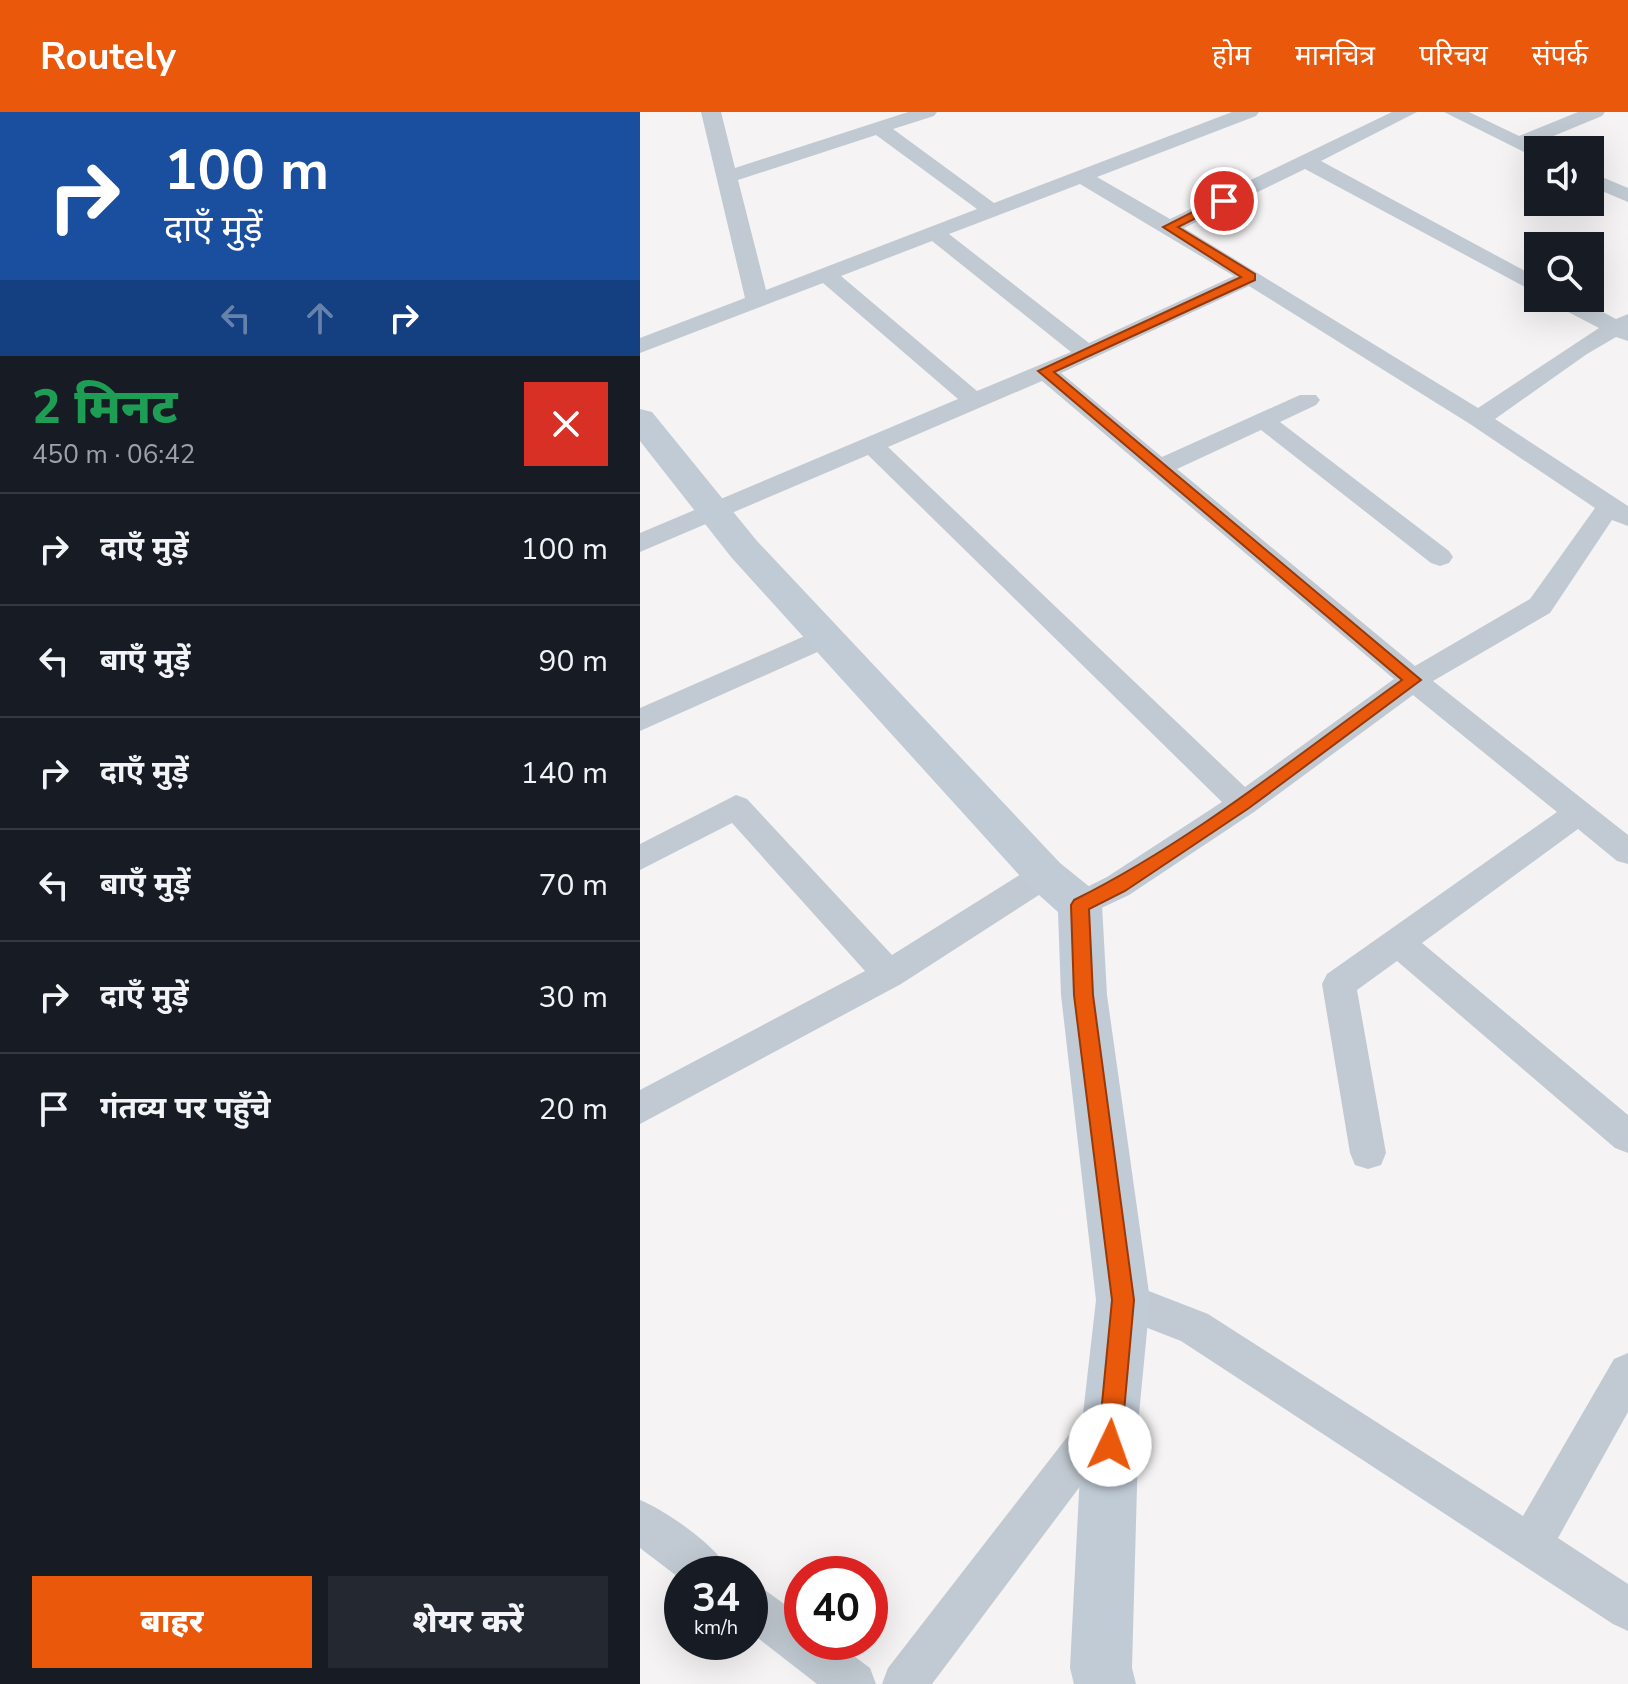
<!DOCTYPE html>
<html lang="hi">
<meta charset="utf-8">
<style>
body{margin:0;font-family:"Nunito Sans","Noto Sans Devanagari",sans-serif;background:#242831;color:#f1f3f6;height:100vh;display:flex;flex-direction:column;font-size:30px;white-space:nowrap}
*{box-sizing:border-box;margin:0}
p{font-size:26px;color:#9ea1a6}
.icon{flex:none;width:44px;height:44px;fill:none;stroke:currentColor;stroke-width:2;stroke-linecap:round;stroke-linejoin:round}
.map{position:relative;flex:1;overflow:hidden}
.side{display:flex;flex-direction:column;background:#171b24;width:640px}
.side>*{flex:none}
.banner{background:#1a4fa0;color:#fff;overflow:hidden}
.tools{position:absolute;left:884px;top:24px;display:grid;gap:16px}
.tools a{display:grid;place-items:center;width:80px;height:80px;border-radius:0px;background:#171b24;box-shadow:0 8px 32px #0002;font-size:40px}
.speed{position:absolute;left:24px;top:1444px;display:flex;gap:16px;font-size:40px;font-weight:700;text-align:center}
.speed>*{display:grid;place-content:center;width:104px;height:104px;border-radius:50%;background:#171b24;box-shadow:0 8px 32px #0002;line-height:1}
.speed small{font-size:20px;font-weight:400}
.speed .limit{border:12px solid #d22;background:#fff;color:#111}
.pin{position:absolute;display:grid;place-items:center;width:68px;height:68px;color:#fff;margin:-34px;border:4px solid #fff;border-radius:50%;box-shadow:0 2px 8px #0007}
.me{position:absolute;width:88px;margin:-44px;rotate:3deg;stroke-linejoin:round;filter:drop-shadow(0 0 6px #0008)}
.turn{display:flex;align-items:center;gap:28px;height:168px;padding:0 32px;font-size:36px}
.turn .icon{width:104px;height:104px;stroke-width:2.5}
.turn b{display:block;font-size:56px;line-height:68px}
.lanes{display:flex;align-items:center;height:76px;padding:0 32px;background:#0003;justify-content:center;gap:40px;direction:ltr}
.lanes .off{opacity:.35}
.round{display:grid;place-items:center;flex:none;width:84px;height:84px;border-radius:0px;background:#242831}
.headline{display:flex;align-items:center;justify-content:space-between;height:136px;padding:0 32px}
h1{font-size:48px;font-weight:800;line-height:60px;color:#1e9e55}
.primary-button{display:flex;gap:16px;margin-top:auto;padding:16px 32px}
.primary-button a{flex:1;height:92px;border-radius:0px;background:#ea580c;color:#fff;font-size:32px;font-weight:800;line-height:92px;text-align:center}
.primary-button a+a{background:#242831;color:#f1f3f6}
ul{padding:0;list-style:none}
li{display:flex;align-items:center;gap:24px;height:112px;padding:0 32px;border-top:2px solid #363941}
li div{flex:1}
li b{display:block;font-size:30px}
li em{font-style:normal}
header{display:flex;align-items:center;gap:48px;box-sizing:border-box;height:112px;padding:0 40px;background:#ea580c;color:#fff}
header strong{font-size:38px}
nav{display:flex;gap:44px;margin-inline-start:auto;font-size:28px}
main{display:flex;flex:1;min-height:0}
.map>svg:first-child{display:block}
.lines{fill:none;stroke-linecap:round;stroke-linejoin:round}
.street{fill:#c1cad2;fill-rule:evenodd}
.secondary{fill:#c1cbd6;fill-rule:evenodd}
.route{fill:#ea580c;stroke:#983908;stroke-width:2}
</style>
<header>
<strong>Routely</strong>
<nav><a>होम</a><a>मानचित्र</a><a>परिचय</a><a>संपर्क</a></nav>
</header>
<main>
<section class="side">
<div class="banner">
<div class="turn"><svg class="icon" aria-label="right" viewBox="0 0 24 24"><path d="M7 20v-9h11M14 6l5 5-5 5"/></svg><div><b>100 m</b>दाएँ मुड़ें</div></div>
<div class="lanes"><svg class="icon off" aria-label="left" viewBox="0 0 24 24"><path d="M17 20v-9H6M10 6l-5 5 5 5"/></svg><svg class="icon off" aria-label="ahead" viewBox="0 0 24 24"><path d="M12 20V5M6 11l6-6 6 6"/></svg><svg class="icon" aria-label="right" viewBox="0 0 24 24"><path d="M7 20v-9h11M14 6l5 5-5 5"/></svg></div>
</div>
<div class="headline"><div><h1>2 मिनट</h1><p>450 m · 06:42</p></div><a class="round" style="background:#d93025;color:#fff"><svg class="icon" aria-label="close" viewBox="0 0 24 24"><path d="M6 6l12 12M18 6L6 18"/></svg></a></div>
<ul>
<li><svg class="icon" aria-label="right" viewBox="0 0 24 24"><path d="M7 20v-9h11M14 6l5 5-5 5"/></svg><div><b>दाएँ मुड़ें</b></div><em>100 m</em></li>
<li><svg class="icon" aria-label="left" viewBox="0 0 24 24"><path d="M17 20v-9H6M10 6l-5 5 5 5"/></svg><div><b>बाएँ मुड़ें</b></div><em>90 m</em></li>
<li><svg class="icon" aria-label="right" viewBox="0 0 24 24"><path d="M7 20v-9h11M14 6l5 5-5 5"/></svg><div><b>दाएँ मुड़ें</b></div><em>140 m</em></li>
<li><svg class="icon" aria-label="left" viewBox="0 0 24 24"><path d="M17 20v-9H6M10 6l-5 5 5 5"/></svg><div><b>बाएँ मुड़ें</b></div><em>70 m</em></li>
<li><svg class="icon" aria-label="right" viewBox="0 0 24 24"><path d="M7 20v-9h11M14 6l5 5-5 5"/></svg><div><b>दाएँ मुड़ें</b></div><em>30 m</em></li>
<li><svg class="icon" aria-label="arrive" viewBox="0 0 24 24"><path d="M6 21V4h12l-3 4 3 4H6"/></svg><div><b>गंतव्य पर पहुँचे</b></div><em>20 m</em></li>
</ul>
<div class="primary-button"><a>बाहर</a><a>शेयर करें</a></div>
</section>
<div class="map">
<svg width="988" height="1572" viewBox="0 0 988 1572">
<rect width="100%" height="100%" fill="#f5f3f3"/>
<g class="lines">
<g class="street">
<path d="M 61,0 L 81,0 L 95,56 L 268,0 L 297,0 L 294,4 L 253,17 L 354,91 L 592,0 L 619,0 L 616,4 L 457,65 L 530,107 L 752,0 L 777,0 L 681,49 L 898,166 L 898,182 L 665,57 L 544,116 L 838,296 L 959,216 L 911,191 L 908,186 L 936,186 L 976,207 L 988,202 L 988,229 L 976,225 L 947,242 L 855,307 L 988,394 L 988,414 L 972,408 L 910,501 L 793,569 L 988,723 L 988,752 L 977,749 L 938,717 L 782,831 L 988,1003 L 988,1041 L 975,1036 L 757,849 L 717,878 L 746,1041 L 741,1053 L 728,1057 L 715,1053 L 710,1041 L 682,872 L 687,862 L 917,700 L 773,583 L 614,700 L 489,783 L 440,806 L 429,802 L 424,793 L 429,784 L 467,765 L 582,690 L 228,343 L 0,440 L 0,421 L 318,287 L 183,171 L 0,241 L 0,226 L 105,186 ZM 236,23 L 337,97 L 126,178 L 98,68 ZM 440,72 L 594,164 L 449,231 L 309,122 ZM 292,129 L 431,240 L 337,279 L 201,164 ZM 609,174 L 830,312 L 955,396 L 890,487 L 775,554 L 537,357 L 621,318 L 791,451 L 800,454 L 809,451 L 813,445 L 809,439 L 640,310 L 676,293 L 680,288 L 676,283 L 660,283 L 522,345 L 421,261 ZM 402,269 L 754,567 L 605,675 L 248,335 Z"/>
<polygon points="804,0 829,0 879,24 938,0 965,0 962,4 894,32 906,38 898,38 898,47"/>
<polygon points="950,60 988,76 988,90 950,74"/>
<polygon points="183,516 193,519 197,526 193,533 0,619 0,596"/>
<polygon points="96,683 107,687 252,843 394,754 405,751 416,754 421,763 416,772 261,872 0,1012 0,978 225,859 92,711 0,758 0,732"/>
<polygon points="483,1169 568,1202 883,1404 974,1247 988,1241 988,1300 918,1426 988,1472 988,1519 973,1512 541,1229 469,1201 464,1188 469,1175"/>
<polygon points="466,1287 480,1293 486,1307 480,1321 292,1572 242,1572 248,1556 452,1293"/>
<path d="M 0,1388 C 27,1399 80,1436 91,1462 L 42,1462 L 42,1468 L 0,1436 Z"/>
<polygon points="110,1471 125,1478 162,1505 162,1530 195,1530 230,1556 236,1572 177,1572 110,1520"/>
</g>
<polygon class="secondary" points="0,297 12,300 117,429 420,751 456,780 462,793 467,883 510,1188 499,1302 492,1556 496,1572 434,1572 430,1556 443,1302 456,1188 421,883 418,800 390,775 91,445 0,329"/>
</g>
<path class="route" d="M 580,86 L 590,89 L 538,115 L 615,162 L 615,168 L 414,260 L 781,568 L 609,696 L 485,779 L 449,797 L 453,883 L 494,1188 L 481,1333 L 478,1342 L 470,1345 L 461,1342 L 458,1333 L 472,1188 L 434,883 L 431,793 L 434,788 C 551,730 656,644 762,568 L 398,259 L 601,165 L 523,115 Z"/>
</svg>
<div class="tools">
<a><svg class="icon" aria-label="sound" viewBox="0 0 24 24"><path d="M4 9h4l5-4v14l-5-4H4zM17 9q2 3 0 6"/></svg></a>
<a><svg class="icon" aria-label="search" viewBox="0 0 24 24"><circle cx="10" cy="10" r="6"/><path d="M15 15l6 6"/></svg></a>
</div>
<div class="speed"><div>34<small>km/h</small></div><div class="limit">40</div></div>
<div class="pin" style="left:584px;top:89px;background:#d93025"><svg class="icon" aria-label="arrive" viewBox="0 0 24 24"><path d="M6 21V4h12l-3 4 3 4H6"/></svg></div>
<svg class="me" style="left:470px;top:1333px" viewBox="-20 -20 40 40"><circle r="19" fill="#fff"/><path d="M0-13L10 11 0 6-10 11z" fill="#ea580c"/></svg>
</div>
</main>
